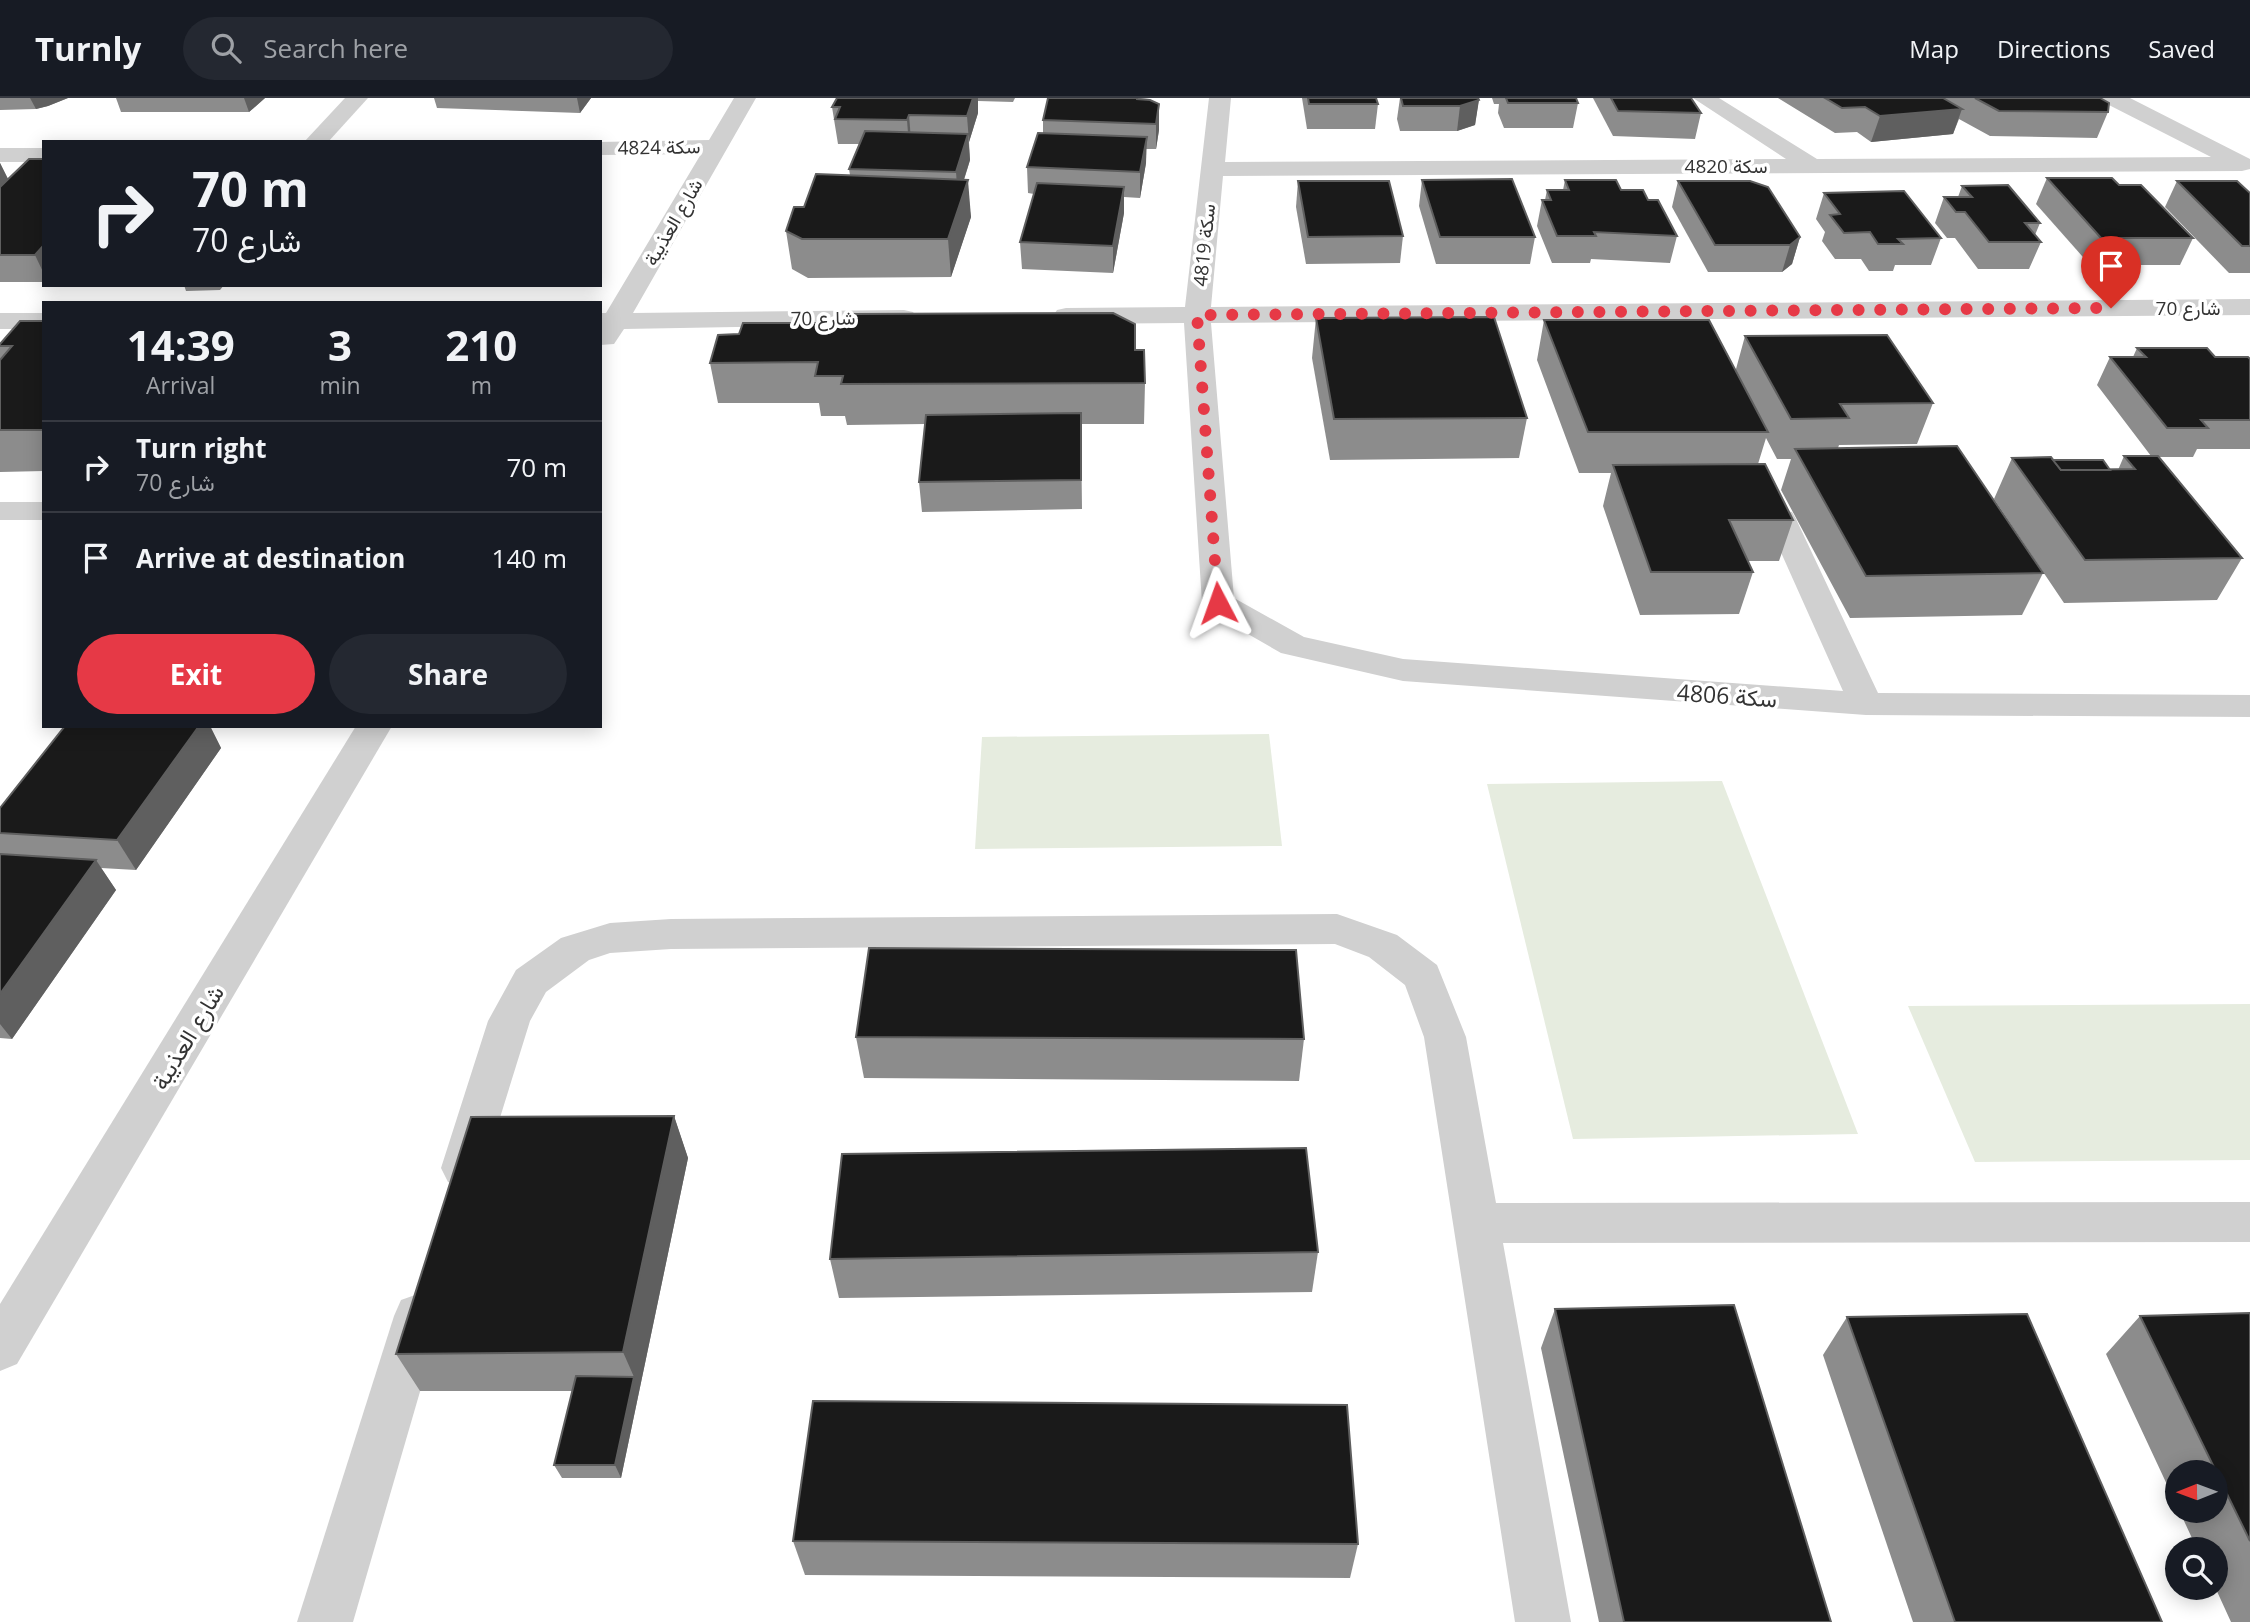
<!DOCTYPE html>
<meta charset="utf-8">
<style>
body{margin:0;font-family:"Open Sans",Vazirmatn,sans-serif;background:#242831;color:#f1f3f6;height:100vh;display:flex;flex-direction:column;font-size:26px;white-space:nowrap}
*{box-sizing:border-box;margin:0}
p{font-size:23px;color:#9ea1a6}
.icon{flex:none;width:38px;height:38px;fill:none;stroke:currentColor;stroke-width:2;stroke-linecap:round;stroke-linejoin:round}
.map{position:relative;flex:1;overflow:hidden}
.panel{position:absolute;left:42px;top:203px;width:560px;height:427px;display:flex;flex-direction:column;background:#171b24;border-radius:0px;box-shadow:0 4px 18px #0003}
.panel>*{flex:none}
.guide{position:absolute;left:42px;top:42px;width:560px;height:147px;border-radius:0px;box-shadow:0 4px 18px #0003;background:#171b24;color:#f1f3f6;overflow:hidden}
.needle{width:46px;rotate:269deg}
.fabs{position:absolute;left:2165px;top:1362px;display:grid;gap:14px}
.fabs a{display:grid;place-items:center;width:63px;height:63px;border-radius:50%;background:#171b24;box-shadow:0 4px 18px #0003;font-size:35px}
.pin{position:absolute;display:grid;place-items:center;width:60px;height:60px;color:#fff;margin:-72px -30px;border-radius:50% 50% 50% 0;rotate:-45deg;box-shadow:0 0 7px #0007}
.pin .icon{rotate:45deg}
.me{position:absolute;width:77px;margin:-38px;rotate:356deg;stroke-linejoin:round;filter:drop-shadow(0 0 5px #0008)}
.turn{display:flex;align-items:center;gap:24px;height:147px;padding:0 35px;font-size:32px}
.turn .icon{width:91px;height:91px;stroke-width:2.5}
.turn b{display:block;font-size:49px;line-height:60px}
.eta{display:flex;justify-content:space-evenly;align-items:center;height:119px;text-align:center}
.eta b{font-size:42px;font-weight:700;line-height:49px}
.button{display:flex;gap:14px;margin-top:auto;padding:14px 35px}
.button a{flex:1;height:80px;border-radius:42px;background:#e63946;color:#fff;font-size:28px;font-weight:700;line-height:80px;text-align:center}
.button a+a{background:#242831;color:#f1f3f6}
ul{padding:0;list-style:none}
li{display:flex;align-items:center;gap:21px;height:91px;padding:0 35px;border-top:2px solid #363941}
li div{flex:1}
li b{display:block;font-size:26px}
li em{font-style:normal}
header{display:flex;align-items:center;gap:42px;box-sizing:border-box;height:98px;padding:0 35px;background:#171b24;border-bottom:2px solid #363941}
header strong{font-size:33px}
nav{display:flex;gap:38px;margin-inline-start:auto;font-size:24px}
.search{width:490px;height:63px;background:#242831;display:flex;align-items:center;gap:18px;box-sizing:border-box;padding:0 24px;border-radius:38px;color:#9ea1a6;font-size:26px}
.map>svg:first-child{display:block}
.green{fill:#e6ecdf}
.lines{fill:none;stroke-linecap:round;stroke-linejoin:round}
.minor{fill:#d0d0d0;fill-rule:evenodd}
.wall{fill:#8c8c8c}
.shaded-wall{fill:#5f5f5f}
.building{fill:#1a1a1a;stroke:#5f5f5f;stroke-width:2}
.route{stroke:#e63946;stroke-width:12;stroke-dasharray:0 21.6}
.labels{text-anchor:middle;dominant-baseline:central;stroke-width:7;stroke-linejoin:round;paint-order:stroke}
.far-street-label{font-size:19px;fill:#333;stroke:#fff}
.street-label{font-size:23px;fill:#333;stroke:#fff}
</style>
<header>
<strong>Turnly</strong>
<div class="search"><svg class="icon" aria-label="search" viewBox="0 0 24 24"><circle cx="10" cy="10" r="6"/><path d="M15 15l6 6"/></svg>Search here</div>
<nav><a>Map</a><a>Directions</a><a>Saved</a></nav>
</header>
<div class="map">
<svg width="2250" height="1524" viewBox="0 0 2250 1524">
<rect width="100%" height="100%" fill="#fff"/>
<g class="green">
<polygon points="1269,636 1282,748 975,751 982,639"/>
<polygon points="1722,683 1858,1036 1573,1041 1487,686"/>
<polygon points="2250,906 2250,1062 1975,1064 1908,908"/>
</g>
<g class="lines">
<g class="minor">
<polygon points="345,0 368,0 328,44 304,44"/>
<polygon points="734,0 756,0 633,215 904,212 913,214 917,220 913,226 624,231 614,246 600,247 600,215 606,215 701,56 600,57 598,44 709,42"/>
<polygon points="1209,0 1231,0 1225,64 1786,61 1693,0 1719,0 1817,61 2211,59 2105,5 2102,0 2130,0 2250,61 2250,71 2242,73 1223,78 1211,209 2250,201 2250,217 1211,225 1234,500 1304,539 1403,561 1843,593 1766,421 1770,414 1781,412 1792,414 1796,421 1878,595 2250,597 2250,619 1866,617 1403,583 1281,555 1206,512 1202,505 1184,225 1066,226 1057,224 1053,218 1057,212 1066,210 1185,209"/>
<rect x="0" y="50" width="44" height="14"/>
<rect x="0" y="215" width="44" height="16"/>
<rect x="0" y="404" width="44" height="18"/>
<polygon points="356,628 392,628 17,1266 0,1273 0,1206"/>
<polygon points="1337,816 1397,837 1437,867 1466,939 1496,1105 2250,1104 2250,1144 1503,1145 1571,1524 1515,1524 1424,939 1405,887 1369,859 1335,846 671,851 610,855 589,862 546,894 530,923 480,1084 464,1089 448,1084 441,1070 488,923 516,872 561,840 610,825 671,821"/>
<polygon points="418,1196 435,1202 442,1218 353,1524 297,1524 394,1218 401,1202"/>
</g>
</g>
<g class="wall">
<polygon points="0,0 81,0 68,0 48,8 36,11 0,12"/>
<polygon points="116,0 265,0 249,14 121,14"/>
<polygon points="434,0 591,0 580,15 437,10"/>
<polygon points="837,0 1015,0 1013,4 978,3 978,15 969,44 970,62 964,82 971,119 951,179 808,180 792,171 786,133 804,109 850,77 849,71 859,46 838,46 832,9"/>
<polygon points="1048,0 1149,0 1137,1 1159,6 1159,32 1156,51 1146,51 1146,65 1140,100 1124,99 1124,115 1113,175 1022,171 1020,144 1034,96 1028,95 1027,69 1043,35 1043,22"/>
<polygon points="1302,0 1376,0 1378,6 1375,31 1307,31"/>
<polygon points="1400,0 1479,0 1475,27 1457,33 1400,33 1397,21"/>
<polygon points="1492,0 1576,0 1578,5 1573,30 1504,30 1498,15 1499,6 1494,6"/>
<polygon points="1593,0 1691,0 1701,15 1695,41 1613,38"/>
<polygon points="1778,0 2100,0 2108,14 2097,40 1990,38 1959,21 1953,36 1871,44 1857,34 1835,35"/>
<polygon points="44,61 44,184 0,184 0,65 8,81"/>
<polygon points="2047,80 2119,87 2193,140 2180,167 2090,167 2036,106"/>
<polygon points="1422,82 1535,139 1530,166 1436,166 1419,108"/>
<polygon points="1565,82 1621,92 1648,102 1677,138 1670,165 1591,161 1590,165 1552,165 1537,128 1542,102 1545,102 1547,92 1563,92"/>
<polygon points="1298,83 1403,138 1400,165 1306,166 1296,109"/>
<polygon points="1678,83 1800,139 1792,166 1782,174 1708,174 1672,109"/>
<polygon points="2177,83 2250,95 2250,175 2229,175 2165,109"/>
<polygon points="1962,88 2040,125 2035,137 2041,144 2029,171 1978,171 1955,140 1947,140 1935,125 1944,99 1958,99"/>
<polygon points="1824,95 1941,140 1931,167 1895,167 1893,173 1869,173 1861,161 1835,161 1822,143 1825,134 1816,121"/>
<polygon points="184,187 224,187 220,192 186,193"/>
<polygon points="1316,220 1527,320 1519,360 1330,362 1312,260"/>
<polygon points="1544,222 1736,271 1745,238 1933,305 1917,346 1839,347 1838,350 2043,475 2022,517 1850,520 1781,392 1791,361 1777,361 1766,340 1758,366 1793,422 1779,463 1748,463 1753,474 1739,516 1640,517 1603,408 1611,375 1579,375 1537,262"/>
<polygon points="44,223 44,373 0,374 0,246"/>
<polygon points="2137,250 2215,259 2250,261 2250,351 2197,351 2193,359 2159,359 2242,460 2217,502 2064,505 1994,401 2012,360 2053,363 2110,372 2118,372 2124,358 2151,358 2097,287 2110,259 2133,259"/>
<polygon points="1135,252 1145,285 1144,326 1081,326 1082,411 922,414 919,384 925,326 847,327 845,318 821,318 819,305 718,305 710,265"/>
<polygon points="65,628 210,628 221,650 136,772 101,770 116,792 12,941 0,940 0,710"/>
<polygon points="856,939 1304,941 1299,983 864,980"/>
<polygon points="674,1018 688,1060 621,1380 562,1380 554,1367 572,1293 420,1293 396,1256"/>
<polygon points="1318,1154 1312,1194 839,1200 830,1161"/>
<polygon points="1555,1211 1831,1524 1599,1524 1541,1250"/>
<polygon points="2250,1215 2250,1524 2231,1524 2215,1489 2216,1451 2197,1451 2179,1412 2216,1412 2216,1374 2177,1374 2177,1408 2106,1256 2140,1218"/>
<polygon points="1847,1219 2162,1524 1913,1524 1823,1257"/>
<polygon points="793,1443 1358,1446 1350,1480 805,1477"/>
</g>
<g class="shaded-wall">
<polygon points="30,0 68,0 48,8 36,11"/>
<polygon points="244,0 265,0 249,14"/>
<polygon points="577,0 591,0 580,15"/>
<polygon points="973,0 978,0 978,15 969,44 967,18"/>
<polygon points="1479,2 1475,27 1457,33 1460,8"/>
<polygon points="1159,6 1159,32 1156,51 1156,26"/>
<polygon points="1962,11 1953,36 1871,44 1880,18"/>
<polygon points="909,17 911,42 909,48 907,22"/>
<polygon points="968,36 970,62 958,100 956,74"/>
<polygon points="1147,39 1146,65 1140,100 1140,74"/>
<polygon points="0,65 13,91 0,97"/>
<polygon points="968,82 971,119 951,179 948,141"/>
<polygon points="1124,89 1124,115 1113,175 1113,148"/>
<polygon points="1800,139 1792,166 1782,174 1790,147"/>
<polygon points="44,147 44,176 35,157"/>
<polygon points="199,628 210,628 221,650 136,772 117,742"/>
<polygon points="96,762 116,792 12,941 0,926 0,896"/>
<polygon points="674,1018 688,1060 621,1380 615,1367 634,1279 623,1254"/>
</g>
<g class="building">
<polygon points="837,0 973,0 967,18 909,17 907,22 835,21 840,9 832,9"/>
<polygon points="1048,0 1137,0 1137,1 1150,2 1159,6 1156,26 1043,22"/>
<polygon points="1308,0 1376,0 1378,6 1309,6"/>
<polygon points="1401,0 1478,0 1479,2 1460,8 1403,8"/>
<polygon points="1506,0 1576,0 1578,5 1508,5"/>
<polygon points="1611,0 1691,0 1701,15 1618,13"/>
<polygon points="1825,0 1943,0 1962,11 1880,18 1865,9 1842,10"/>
<polygon points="1975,0 2100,0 2109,5 2108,14 1999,13"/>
<polygon points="865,33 968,36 956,74 849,71"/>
<polygon points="1038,35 1147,39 1140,74 1027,69"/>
<polygon points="29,61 44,61 44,147 35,157 0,157 0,89"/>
<polygon points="816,76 968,82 948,141 802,141 786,133 794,109 804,109"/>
<polygon points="2047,80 2112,80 2119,87 2141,87 2193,140 2101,140"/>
<polygon points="1512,81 1535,139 1440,139 1422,82"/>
<polygon points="1565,82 1616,82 1621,92 1643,92 1648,102 1658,102 1677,138 1594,134 1596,138 1557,138 1542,102 1551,102 1547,92 1569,92"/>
<polygon points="1298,83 1389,83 1403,138 1308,139"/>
<polygon points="1678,83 1750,83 1768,89 1800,139 1790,147 1715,147"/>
<polygon points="2177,83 2237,83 2250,95 2250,148 2242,148"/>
<polygon points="1037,85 1124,89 1113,148 1020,144"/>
<polygon points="2008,87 2040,125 2025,125 2041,144 1989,144 1965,114 1956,114 1944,99 1972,99 1962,88"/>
<polygon points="1904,93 1941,140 1898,141 1903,146 1878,146 1870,134 1844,135 1830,117 1840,116 1824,95"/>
<polygon points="1113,215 1135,226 1135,252 1144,252 1145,285 841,286 843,278 815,278 818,264 710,265 718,237 739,236 743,225 852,225 854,216"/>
<polygon points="1494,219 1527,320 1334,321 1316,220"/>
<polygon points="1544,222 1709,222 1768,334 1588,334"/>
<polygon points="20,223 44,223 44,332 0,332 0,262 12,248 0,248 0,246"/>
<polygon points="1887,237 1933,305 1840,306 1849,320 1791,321 1745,238"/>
<polygon points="2137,250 2207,250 2215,259 2248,259 2250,261 2250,322 2201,322 2208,330 2167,330 2110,259 2146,259"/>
<polygon points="1081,315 1081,382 919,384 926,317"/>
<polygon points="1957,348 2043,475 1866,478 1795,351"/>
<polygon points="2124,358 2158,358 2242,460 2085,462 2012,360 2051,359 2061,372 2135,371"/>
<polygon points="2053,362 2103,362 2110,372 2061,372"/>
<polygon points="1765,366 1793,422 1729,422 1753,474 1651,474 1613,367"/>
<polygon points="65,628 199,628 117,742 0,735 0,710"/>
<polygon points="0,756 96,762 0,896"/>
<polygon points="869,850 1296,852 1304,941 856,939"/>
<polygon points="674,1018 623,1254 396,1256 471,1019"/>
<polygon points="1306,1050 1318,1154 830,1161 842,1056"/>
<polygon points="1734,1207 1831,1524 1624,1524 1555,1211"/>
<polygon points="2250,1215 2250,1443 2140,1218"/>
<polygon points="2027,1216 2162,1524 1955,1524 1847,1219"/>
<polygon points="576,1278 634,1279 615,1367 554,1367"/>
<polygon points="813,1303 1347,1307 1358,1446 793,1443"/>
</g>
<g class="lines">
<polyline class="route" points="1218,505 1197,217 2111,210"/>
</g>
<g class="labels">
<g class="far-street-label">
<text transform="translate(659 49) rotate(-1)">سكة 4824</text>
<text x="1726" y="68">سكة 4820</text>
<text transform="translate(673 124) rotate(-60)">شارع العذيبة</text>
<text transform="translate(1204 147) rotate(-84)">سكة 4819</text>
<text x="2188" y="210">شارع 70</text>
<text transform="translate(823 220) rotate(-1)">شارع 70</text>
</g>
<g class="street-label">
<text transform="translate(1727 597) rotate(4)">سكة 4806</text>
<text transform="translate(187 939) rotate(-59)">شارع العذيبة</text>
</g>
</g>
</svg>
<div class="fabs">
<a><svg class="needle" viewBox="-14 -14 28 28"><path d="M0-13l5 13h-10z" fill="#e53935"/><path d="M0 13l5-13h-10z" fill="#9ea1a6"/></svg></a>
<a><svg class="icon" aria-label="search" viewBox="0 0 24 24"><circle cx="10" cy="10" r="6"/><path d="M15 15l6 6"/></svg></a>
</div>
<div class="pin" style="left:2111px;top:210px;background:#d93025"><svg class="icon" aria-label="arrive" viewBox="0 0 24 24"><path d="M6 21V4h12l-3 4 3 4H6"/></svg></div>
<svg class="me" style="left:1218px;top:505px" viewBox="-20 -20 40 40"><path d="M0-17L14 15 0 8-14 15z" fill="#e63946" stroke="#fff" stroke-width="4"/></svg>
<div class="guide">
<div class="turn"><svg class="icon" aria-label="right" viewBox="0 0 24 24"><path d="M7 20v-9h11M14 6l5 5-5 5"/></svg><div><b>70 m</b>شارع 70</div></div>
</div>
<section class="panel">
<div class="eta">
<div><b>14:39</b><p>Arrival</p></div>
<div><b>3</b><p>min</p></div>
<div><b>210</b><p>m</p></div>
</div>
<ul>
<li><svg class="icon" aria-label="right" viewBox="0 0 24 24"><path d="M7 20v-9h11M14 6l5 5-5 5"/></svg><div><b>Turn right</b><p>شارع 70</p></div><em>70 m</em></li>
<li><svg class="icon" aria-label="arrive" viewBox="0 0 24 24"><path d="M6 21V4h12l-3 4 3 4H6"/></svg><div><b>Arrive at destination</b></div><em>140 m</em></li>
</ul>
<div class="button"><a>Exit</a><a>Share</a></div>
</section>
</div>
